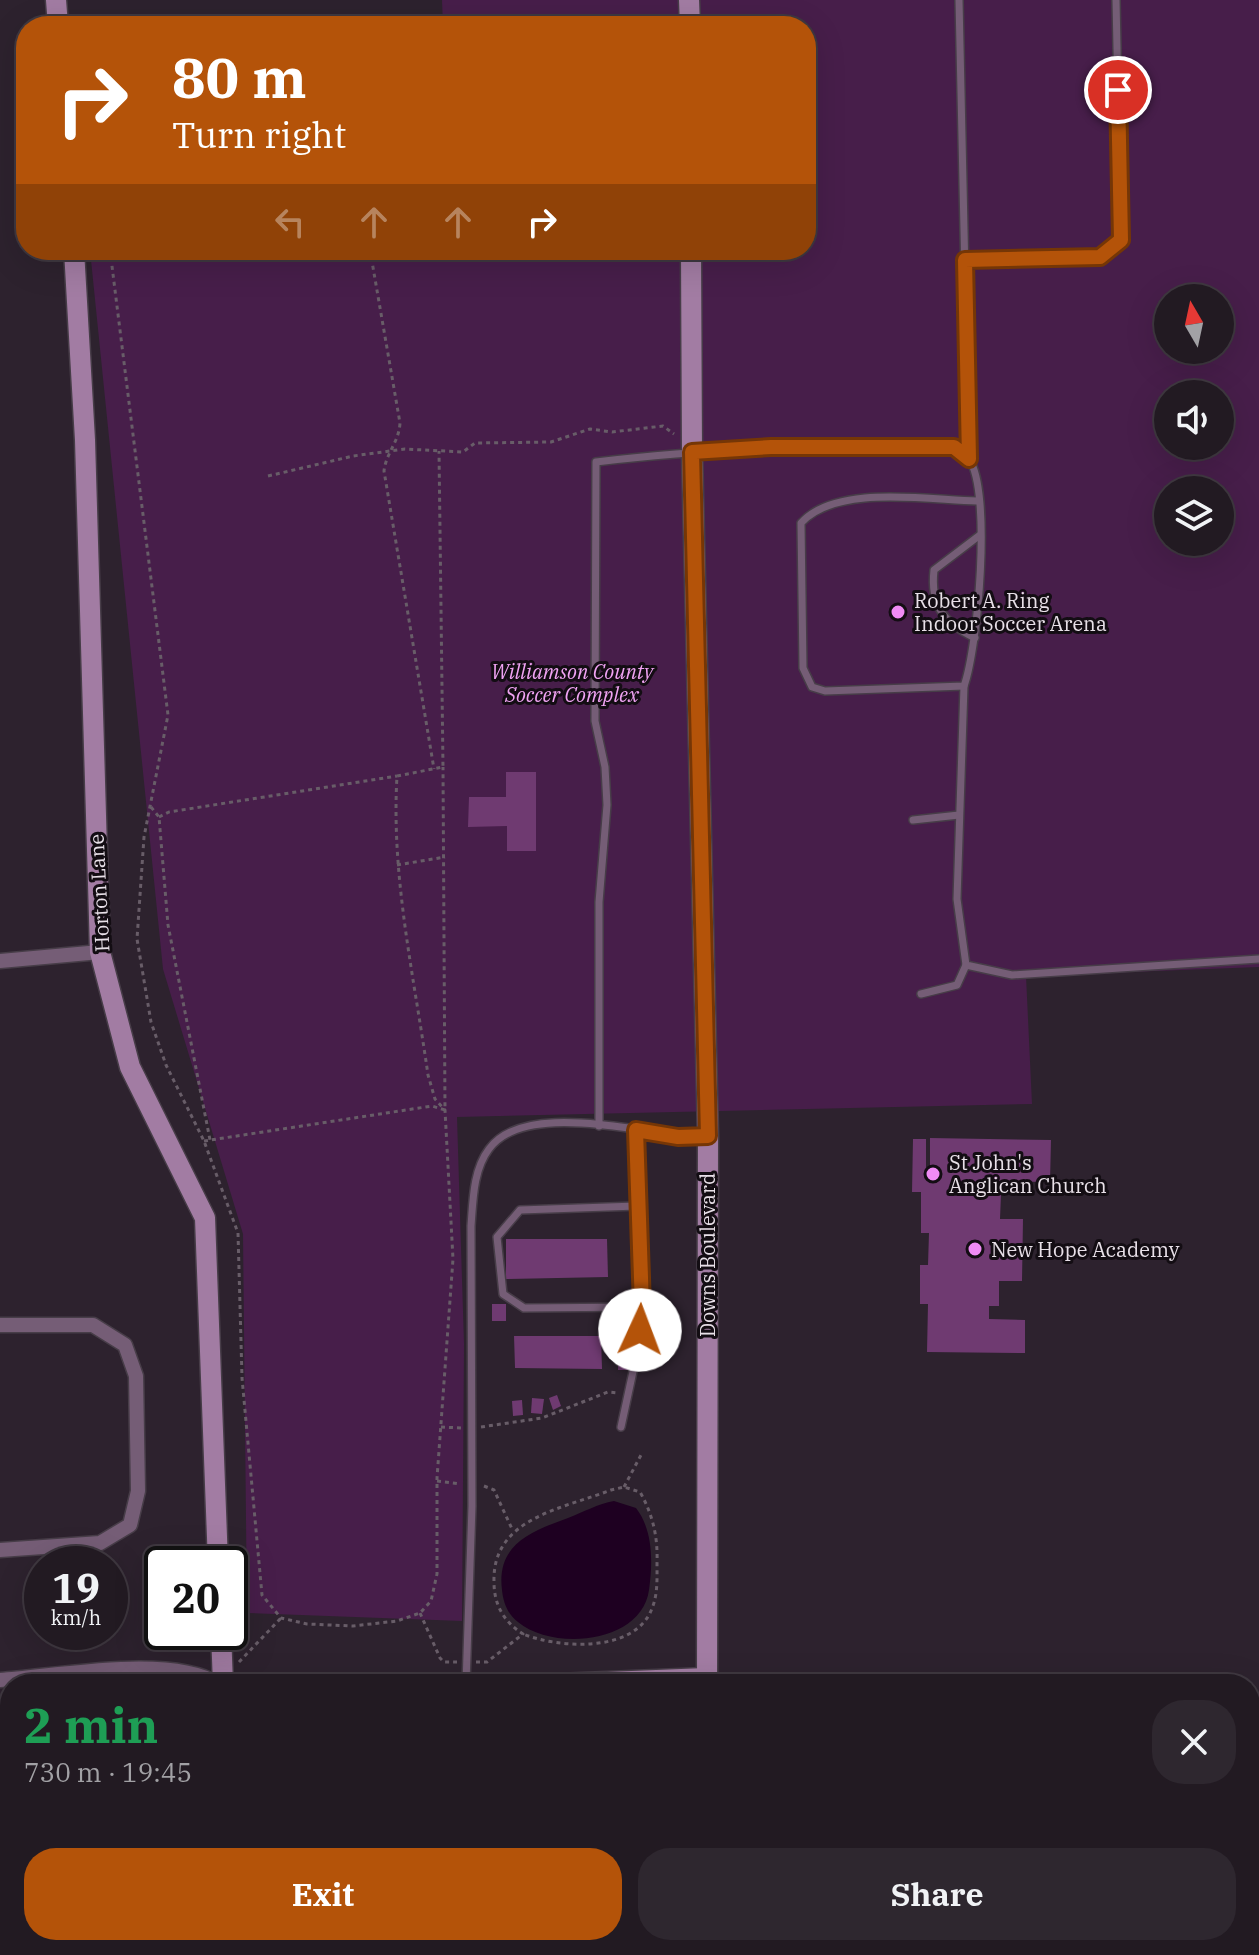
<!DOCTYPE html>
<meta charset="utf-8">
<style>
body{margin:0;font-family:"IBM Plex Serif",serif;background:#2e272f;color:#f1f3f6;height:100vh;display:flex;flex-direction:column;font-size:30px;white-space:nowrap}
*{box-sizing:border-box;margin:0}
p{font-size:26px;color:#a2a1a5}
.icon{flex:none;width:44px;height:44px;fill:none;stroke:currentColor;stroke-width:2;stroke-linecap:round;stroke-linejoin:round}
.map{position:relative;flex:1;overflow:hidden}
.panel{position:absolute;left:0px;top:1674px;width:1260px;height:282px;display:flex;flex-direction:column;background:#221a22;border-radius:32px 32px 0 0;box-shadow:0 8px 32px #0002,0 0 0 2px #3f3840}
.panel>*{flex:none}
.top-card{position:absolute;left:16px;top:16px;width:800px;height:244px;border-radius:32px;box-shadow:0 8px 32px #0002,0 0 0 2px #3f3840;background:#b45309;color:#fff;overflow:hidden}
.needle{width:52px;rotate:351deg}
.tools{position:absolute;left:1154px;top:284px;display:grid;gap:16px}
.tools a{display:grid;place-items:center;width:80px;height:80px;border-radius:50%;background:#221a22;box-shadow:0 8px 32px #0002,0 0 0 2px #3f3840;font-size:40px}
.speed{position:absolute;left:24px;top:1546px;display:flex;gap:16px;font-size:40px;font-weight:700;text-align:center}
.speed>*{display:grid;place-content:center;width:104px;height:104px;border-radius:50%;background:#221a22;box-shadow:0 8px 32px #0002,0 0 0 2px #3f3840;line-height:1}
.speed small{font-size:20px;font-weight:400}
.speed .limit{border:4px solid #111;border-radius:12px;background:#fff;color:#111}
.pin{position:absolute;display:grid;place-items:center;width:68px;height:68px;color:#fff;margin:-34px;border:4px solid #fff;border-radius:50%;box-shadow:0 2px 8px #0007}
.me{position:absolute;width:88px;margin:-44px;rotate:2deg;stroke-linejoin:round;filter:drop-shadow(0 0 6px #0008)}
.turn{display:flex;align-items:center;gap:28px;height:168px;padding:0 24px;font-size:36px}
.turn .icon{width:104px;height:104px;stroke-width:2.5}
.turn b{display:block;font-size:56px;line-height:68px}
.lanes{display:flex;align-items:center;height:76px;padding:0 24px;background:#0003;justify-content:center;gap:40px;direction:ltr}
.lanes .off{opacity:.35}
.round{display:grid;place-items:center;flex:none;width:84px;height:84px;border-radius:32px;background:#2e272f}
.headline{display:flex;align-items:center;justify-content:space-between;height:136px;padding:0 24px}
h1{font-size:48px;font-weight:800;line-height:60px;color:#1e9e55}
.primary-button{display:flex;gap:16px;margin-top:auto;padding:16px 24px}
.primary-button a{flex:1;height:92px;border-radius:32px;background:#b45309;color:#fff;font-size:32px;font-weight:800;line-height:92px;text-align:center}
.primary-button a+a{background:#2e272f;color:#f1f3f6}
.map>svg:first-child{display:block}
.green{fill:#471e4a;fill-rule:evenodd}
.water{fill:#1e0021}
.building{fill:#6f3a71}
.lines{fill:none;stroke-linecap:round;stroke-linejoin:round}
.lane-casing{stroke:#473d48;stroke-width:10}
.street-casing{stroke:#473d48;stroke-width:17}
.secondary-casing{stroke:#473d48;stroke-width:23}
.path{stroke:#685d68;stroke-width:3;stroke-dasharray:4 4;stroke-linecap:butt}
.lane{stroke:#755d76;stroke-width:7}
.street{stroke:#755d76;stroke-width:14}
.secondary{stroke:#a27ca3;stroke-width:20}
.route-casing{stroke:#753606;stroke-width:20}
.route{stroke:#b45309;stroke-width:14}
.poi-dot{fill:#f08bf5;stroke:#130d13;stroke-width:3}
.labels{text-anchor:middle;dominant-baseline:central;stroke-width:6;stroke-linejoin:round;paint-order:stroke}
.poi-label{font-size:20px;fill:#e8e0e8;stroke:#130d13;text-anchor:start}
.park-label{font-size:20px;font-style:italic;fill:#f0a3f3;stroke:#130d13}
.street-label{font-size:20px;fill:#e8e0e8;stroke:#130d13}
</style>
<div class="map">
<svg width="1259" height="1955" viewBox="0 0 1259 1955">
<rect width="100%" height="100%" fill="#2d222e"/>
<path class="green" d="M 442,0 L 1259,0 L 1259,967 L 1026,976 L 1032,1104 L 457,1117 L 464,1344 L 462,1621 L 247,1613 L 243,1234 L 163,969 L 90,250 L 806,250 L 806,26 L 443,26 ZM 1168,298 L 1220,298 L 1220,350 L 1168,350 ZM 1168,394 L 1220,394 L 1220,446 L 1168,446 ZM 1168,490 L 1220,490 L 1220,542 L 1168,542 Z"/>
<path class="water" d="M 614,1501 L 636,1508 C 653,1530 653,1562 649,1590 C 642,1643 554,1652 518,1622 C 508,1615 503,1602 502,1590 C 496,1544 532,1531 568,1518 C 583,1512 598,1504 614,1501 Z"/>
<g class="building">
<polygon points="506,772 536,772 536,851 507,851 507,826 468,827 469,797 506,797"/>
<polygon points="930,1138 1051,1140 1050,1182 991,1181 991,1193 1001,1194 1000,1219 1023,1219 1022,1281 999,1281 999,1306 989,1306 989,1319 1025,1320 1025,1353 927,1352 928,1304 920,1304 920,1265 928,1265 929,1233 921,1233 921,1192 912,1192 913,1139 926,1139 926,1167 930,1167"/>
<polygon points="506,1239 607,1239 608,1277 506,1279"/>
<rect x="492" y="1304" width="14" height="17"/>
<polygon points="514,1336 601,1336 602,1369 515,1368"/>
<polygon points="619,1341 630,1341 630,1370 618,1370"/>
<polygon points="557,1395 561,1406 553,1410 549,1398"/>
<polygon points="532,1398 544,1399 542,1414 531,1413"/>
<polygon points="522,1400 523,1415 513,1416 512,1401"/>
</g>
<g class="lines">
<defs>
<g id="lane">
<polyline points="959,0 969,459"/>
<polyline points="965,260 1100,257 1121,240 1116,0"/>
<path d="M 975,638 C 944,623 930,606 934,570 L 980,535"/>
<polyline points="964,686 957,899 966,965 1012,975 1259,959"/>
<polyline points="913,820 959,815"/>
<polyline points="921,994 957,985 966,965"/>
<path d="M 599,1126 L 599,902 L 607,805 L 605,767 L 595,721 L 596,462 C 716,447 834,447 954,447 C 958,450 966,454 969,459 C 992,492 978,647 964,686 L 825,691 L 812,687 L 803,668 L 801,523 C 836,484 928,500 977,501"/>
<polyline points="636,1130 637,1206 520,1210 497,1237 503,1294 524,1308 642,1307 637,1206"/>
<polyline points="621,1427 637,1353 642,1307"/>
<path d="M 466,1684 L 472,1506 L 471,1226 C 473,1201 473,1170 489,1149 C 527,1097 652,1138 708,1136"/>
</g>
<g id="street">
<polyline points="0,961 100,952"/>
<polyline points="0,1325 93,1325 125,1345 136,1376 138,1491 130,1525 100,1543 0,1550"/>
<path d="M 0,1680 C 58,1676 171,1654 218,1684"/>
<polyline points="0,1714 10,1714"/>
<polyline points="1250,1818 1259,1818"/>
<polyline points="0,1856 10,1856"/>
<polyline points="30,1946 30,1955"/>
<polyline points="157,1946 157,1955"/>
<polyline points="400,1946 401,1955"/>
<polyline points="509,1946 509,1955"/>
<polyline points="627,1946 627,1955"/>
<polyline points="1137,1946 1138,1955"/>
<polyline points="1235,1946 1236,1955"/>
</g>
<g id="secondary">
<polyline points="56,0 58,26"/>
<polyline points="689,0 690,26"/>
<polyline points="74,250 85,440 100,952 130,1067 205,1218 218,1564"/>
<polyline points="691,250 692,452 708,1136 707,1684"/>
<polyline points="221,1632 223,1684"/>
<polyline points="242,1684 267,1684"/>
<polyline points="558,1684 706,1678"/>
<polyline points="233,1946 233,1955"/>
<polyline points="729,1946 732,1955"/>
</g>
</defs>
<use href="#lane" class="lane-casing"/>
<use href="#street" class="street-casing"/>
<use href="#secondary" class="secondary-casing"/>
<g class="path">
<polyline points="472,24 473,26"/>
<path d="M 110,250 L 168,715 L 144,837 L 137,939 L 151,1022 L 166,1065 L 204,1141 L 238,1233 L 242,1378 L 262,1595 L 281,1618 L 307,1624 L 353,1626 L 397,1621 L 420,1613 L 431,1601 L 437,1574 L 437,1478 L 453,1259 L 445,1110 L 435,1099 L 428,1075 C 414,976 391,877 397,776 L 443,767 L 439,451"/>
<path d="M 370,250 L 400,423 C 399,442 386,453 384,471 L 434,769"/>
<polyline points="268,476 353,456 405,449 463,452 475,443 551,442 590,429 612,432 663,426 674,434"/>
<polyline points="151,807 159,817 168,925 210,1140"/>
<polyline points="159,817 169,812 397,776"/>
<polyline points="397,865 445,857"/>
<polyline points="204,1141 432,1106 445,1110 443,767"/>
<polyline points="441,1427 461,1428"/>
<polyline points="481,1427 542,1418 608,1392 619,1393"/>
<polyline points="437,1481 460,1484"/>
<polyline points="484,1486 494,1490 513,1531"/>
<polyline points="624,1487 641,1455"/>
<polyline points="420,1613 440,1658 444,1662 457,1662"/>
<polyline points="239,1662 281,1618"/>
<path d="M 476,1662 L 487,1662 L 523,1634 C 504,1622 494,1605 494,1582 C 492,1518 562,1509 611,1490 L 624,1487 L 640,1492 C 653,1515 658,1537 657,1564 C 657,1581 658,1597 650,1613 C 630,1653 558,1648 523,1634"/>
</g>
<use href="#lane" class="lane"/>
<use href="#street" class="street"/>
<use href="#secondary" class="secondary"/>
</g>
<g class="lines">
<defs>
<polyline id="route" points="640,1330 642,1307 636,1130 678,1137 708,1136 692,452 771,447 954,447 969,459 965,260 1100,257 1121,240 1118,90"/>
</defs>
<use href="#route" class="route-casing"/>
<use href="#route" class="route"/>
</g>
<g class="poi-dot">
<circle cx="898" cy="612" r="8"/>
<circle cx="933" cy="1174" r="8"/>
<circle cx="975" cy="1249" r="8"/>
</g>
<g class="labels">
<g class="poi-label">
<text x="914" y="600">Robert A. Ring<tspan x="914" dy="23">Indoor Soccer Arena</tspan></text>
<text x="949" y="1162">St John's<tspan x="949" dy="23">Anglican Church</tspan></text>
<text x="991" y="1249">New Hope Academy</text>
</g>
<g class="park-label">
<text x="572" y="671">Williamson County<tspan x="572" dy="23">Soccer Complex</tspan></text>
</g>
<g class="street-label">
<text transform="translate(99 893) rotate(-93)">Horton Lane</text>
<text transform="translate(707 1255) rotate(-90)">Downs Boulevard</text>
</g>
</g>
</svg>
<div class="tools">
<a><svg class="needle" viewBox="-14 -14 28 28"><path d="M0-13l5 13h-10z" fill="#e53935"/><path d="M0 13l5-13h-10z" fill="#a2a1a5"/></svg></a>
<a><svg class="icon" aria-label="sound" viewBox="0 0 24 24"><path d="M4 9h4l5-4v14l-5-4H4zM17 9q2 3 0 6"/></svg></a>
<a><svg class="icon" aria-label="layers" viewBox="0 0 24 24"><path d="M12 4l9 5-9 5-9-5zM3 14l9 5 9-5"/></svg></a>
</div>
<div class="speed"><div>19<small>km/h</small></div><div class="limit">20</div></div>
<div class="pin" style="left:1118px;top:90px;background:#d93025"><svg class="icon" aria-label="arrive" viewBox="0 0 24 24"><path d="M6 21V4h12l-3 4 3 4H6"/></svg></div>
<svg class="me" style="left:640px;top:1330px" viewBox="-20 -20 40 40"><circle r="19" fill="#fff"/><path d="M0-13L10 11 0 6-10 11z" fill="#b45309"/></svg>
<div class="top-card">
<div class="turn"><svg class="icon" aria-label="right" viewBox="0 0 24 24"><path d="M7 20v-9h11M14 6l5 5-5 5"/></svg><div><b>80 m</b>Turn right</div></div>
<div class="lanes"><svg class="icon off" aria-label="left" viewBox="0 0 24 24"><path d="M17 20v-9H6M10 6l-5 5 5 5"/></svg><svg class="icon off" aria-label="ahead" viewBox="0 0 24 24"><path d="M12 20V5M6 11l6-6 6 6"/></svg><svg class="icon off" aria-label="ahead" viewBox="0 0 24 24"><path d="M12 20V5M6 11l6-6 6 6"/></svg><svg class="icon" aria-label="right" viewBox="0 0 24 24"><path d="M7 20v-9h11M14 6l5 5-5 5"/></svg></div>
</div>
<section class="panel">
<div class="headline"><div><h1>2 min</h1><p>730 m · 19:45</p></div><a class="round"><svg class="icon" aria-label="close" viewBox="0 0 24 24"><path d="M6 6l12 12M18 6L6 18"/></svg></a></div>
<div class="primary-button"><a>Exit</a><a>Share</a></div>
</section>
</div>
